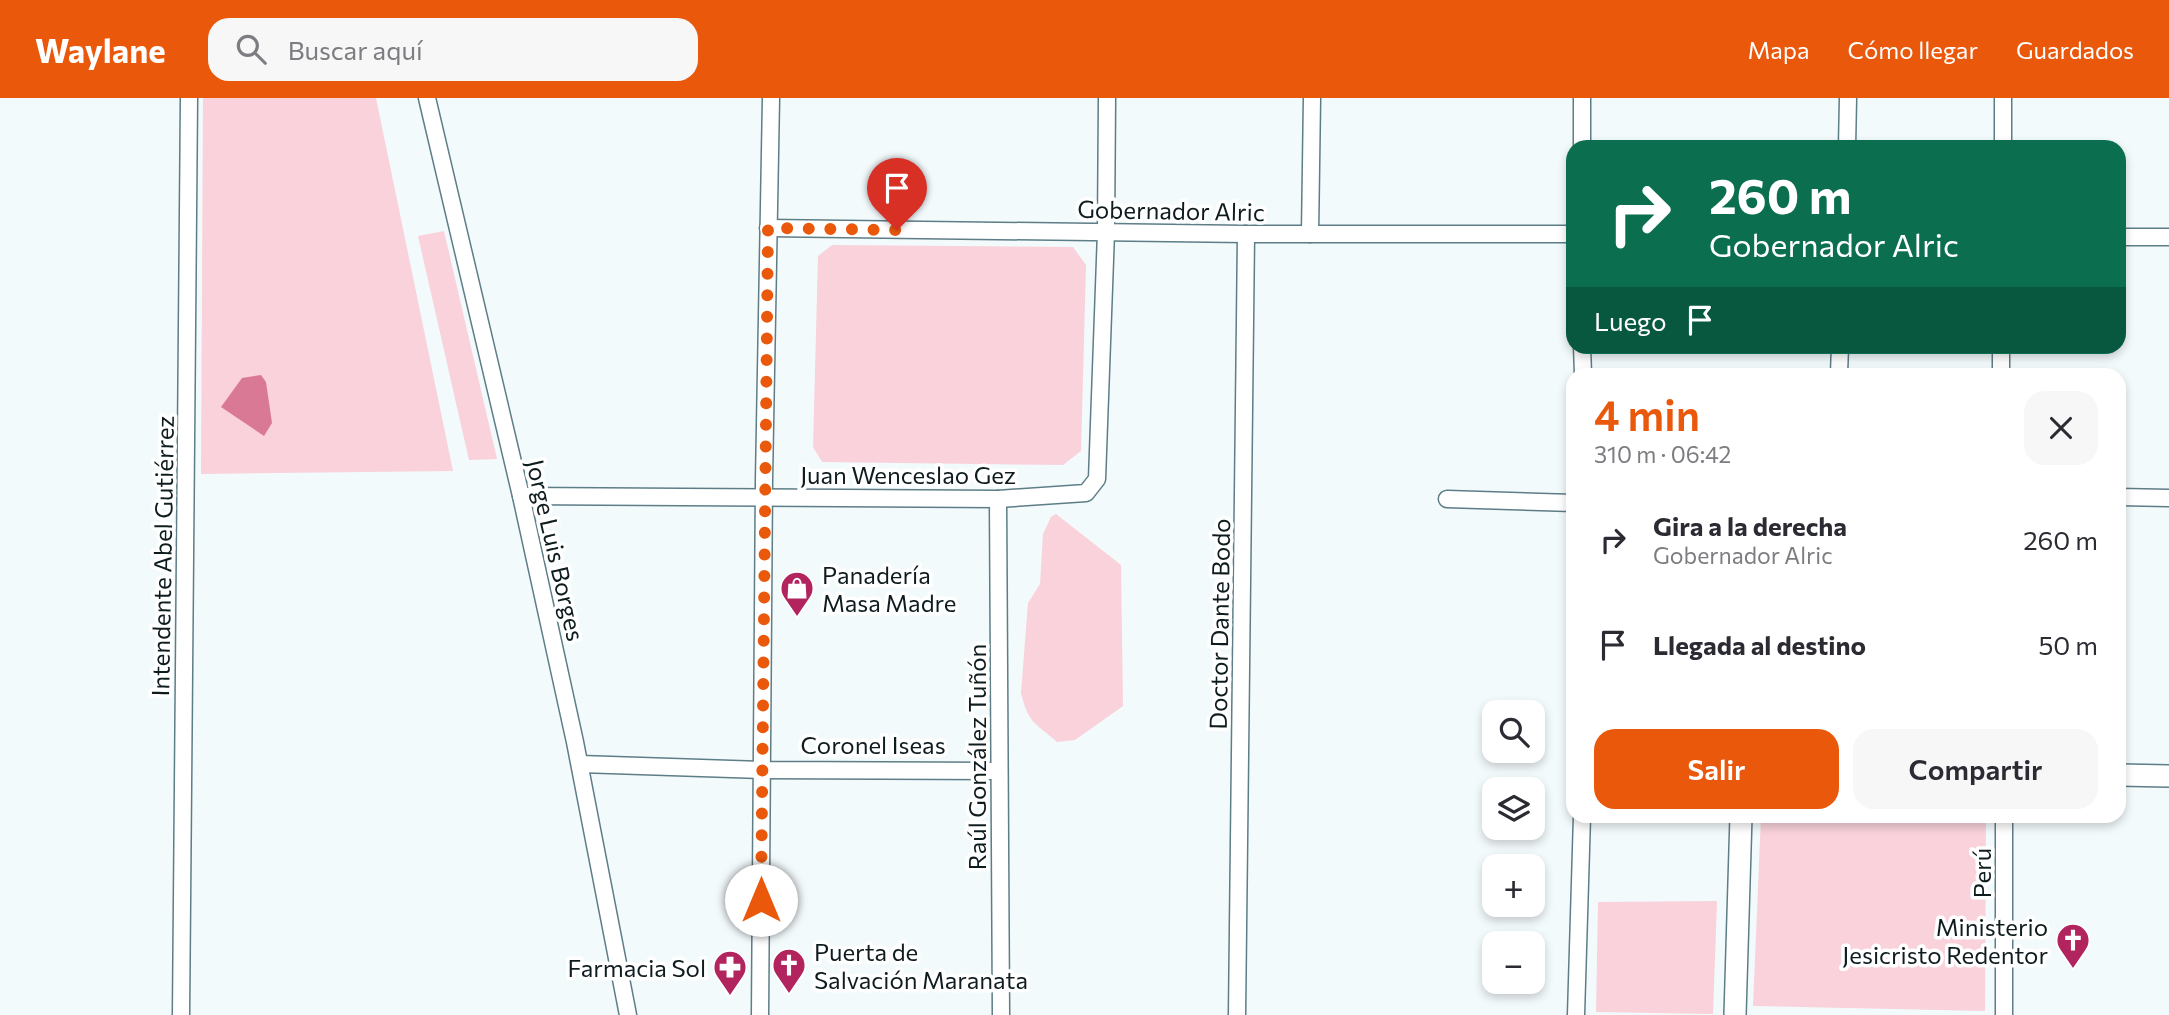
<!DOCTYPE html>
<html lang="es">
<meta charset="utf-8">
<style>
body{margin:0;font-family:Commissioner,sans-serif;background:#f7f7f7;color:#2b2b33;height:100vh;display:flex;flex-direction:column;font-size:26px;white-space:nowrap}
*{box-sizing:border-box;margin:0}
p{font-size:23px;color:#7c7c81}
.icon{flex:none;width:38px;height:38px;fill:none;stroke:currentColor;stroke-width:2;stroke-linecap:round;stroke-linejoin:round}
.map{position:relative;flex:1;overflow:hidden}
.drawer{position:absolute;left:1566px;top:270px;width:560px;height:455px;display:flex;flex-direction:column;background:#fff;border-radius:21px;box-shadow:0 4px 10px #0003}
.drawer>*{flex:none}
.hud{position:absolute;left:1566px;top:42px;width:560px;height:214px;border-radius:21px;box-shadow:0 4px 10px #0003;background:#0b6e4f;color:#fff;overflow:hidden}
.fabs{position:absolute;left:1482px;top:602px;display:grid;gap:14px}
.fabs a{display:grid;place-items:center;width:63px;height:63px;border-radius:14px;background:#fff;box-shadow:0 4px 10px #0003;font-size:35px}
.pin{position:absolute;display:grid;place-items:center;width:60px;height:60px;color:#fff;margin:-72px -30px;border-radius:50% 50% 50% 0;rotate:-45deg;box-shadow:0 0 7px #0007}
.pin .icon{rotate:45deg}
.me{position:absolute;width:77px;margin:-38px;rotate:0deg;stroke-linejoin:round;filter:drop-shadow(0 0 5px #0008)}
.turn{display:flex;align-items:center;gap:24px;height:147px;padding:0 28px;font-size:32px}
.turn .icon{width:91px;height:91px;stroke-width:2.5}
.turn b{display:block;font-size:49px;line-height:60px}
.then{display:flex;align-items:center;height:66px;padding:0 28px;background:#0003;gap:14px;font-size:26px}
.round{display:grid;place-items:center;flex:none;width:74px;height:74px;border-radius:21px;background:#f7f7f7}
.head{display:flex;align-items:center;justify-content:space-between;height:119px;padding:0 28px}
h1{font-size:42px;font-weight:600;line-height:52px;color:#ea580c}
.primary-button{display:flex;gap:14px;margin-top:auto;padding:14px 28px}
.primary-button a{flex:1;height:80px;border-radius:21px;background:#ea580c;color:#fff;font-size:28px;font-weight:600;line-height:80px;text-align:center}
.primary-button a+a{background:#f7f7f7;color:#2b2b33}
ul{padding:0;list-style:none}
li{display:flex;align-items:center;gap:21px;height:105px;padding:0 28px}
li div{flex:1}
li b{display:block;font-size:26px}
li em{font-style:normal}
header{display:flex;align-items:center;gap:42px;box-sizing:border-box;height:98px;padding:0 35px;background:#ea580c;color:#fff}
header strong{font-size:33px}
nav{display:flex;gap:38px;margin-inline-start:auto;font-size:24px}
.search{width:490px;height:63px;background:#f7f7f7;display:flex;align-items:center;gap:18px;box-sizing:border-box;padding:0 24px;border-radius:21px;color:#7c7c81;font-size:26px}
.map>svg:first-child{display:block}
.green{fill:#f9d2db}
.water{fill:#da7996}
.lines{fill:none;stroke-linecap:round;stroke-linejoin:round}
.minor-casing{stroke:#5d7d87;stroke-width:19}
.tertiary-casing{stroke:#5d7d87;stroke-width:24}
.minor{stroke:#fff;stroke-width:16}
.tertiary{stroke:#fff;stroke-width:21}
.route{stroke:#ea580c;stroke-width:12;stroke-dasharray:0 21.6}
.labels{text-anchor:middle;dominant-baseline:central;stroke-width:7;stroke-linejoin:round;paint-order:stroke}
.street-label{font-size:24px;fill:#0e1b1f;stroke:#fff}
.poi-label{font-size:24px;fill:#0e1b1f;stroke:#fff;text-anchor:start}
</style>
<header>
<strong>Waylane</strong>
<div class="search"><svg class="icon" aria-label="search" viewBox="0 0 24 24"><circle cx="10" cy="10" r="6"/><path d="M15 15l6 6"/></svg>Buscar aquí</div>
<nav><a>Mapa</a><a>Cómo llegar</a><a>Guardados</a></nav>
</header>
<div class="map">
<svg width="2169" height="917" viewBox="0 0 2169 917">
<rect width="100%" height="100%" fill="#f3fafc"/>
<g class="green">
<polygon points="203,0 376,0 453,373 201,376"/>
<polygon points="444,133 497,361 469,362 418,138"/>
<polygon points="832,147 1073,149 1086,167 1081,353 1063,367 822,364 813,349 818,158"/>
<path d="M 1056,416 L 1121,467 L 1123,608 L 1075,642 L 1057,644 C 1035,624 1029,627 1021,595 L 1028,505 L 1040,486 L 1043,436 L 1051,419 Z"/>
<polygon points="1761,718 1986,718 1985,913 1753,908"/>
<polygon points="1717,803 1713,916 1596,914 1598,804"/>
</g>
<polygon class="water" points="261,277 266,284 272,325 264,338 221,309 242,280"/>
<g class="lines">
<defs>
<g id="minor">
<polyline points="427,0 521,398 575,644 628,917"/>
<polyline points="2003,0 2003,49"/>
<polyline points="1582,49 1582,0"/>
<polyline points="1847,49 1848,0"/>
<polyline points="768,130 1246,136 1573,136"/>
<polyline points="1310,136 1312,0"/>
<polyline points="2119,139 2169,139"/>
<polyline points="1582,248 1583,276"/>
<polyline points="1839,276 1840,248"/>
<polyline points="2001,276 2001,248"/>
<polyline points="521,398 998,401 1086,395 1097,381 1106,134 1107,0"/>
<polyline points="2119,399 2169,400"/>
<polyline points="998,401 1001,917"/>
<polyline points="1447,401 1573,405"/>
<polyline points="580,666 762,672 999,673"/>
<polyline points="2004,718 2004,917"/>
<polyline points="181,917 189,0"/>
<polyline points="760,917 764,382 771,0"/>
<polyline points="1237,917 1246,136"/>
<polyline points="1576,917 1582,718"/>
</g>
<g id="tertiary">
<polyline points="2119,677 2169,678"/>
<polyline points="1735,917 1741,718"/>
</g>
</defs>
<use href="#minor" class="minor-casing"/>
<use href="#tertiary" class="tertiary-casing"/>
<use href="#minor" class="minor"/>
<use href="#tertiary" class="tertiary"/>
</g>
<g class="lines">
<polyline class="route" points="761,802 768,130 897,132"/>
</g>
<defs>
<symbol id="shop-pin" viewBox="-11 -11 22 30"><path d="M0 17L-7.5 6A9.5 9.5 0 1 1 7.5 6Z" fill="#b1245e" stroke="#fff"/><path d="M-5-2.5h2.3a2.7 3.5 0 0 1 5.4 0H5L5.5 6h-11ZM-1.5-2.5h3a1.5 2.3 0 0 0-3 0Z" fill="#fff"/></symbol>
<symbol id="church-pin" viewBox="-11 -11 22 30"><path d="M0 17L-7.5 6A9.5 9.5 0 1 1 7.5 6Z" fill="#b1245e" stroke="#fff"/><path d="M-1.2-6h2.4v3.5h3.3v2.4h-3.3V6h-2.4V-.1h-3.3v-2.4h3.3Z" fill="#fff"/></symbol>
<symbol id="pharmacy-pin" viewBox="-11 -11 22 30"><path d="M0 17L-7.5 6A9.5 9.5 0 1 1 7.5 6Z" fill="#b1245e" stroke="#fff"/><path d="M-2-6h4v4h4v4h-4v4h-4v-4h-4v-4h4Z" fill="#fff"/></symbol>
</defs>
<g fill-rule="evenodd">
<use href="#shop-pin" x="778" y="471" width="38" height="52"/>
<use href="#church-pin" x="2054" y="823" width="38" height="52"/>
<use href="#church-pin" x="770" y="848" width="38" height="52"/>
<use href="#pharmacy-pin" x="711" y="850" width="38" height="52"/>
</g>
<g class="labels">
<g class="street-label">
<text transform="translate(1171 112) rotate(1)">Gobernador Alric</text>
<text x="908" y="376">Juan Wenceslao Gez</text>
<text transform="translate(556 452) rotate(77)">Jorge Luis Borges</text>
<text transform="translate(162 458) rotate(-89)">Intendente Abel Gutiérrez</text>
<text transform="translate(1219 526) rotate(-89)">Doctor Dante Bodo</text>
<text x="873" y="646">Coronel Iseas</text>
<text transform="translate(976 659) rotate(-90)">Raúl González Tuñón</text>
<text transform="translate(1981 775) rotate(-90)">Perú</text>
</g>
<g class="poi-label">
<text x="822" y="476">Panadería<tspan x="822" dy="28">Masa Madre</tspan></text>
<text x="2048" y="828" text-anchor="end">Ministerio<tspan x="2048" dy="28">Jesicristo Redentor</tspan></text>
<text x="814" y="853">Puerta de<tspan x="814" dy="28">Salvación Maranata</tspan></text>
<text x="706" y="869" text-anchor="end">Farmacia Sol</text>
</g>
</g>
</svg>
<div class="fabs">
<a><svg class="icon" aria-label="search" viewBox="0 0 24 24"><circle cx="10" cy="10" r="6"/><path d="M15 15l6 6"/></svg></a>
<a><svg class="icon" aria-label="layers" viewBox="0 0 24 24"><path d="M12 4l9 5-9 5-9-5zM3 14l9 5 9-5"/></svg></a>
<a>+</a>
<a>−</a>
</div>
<div class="pin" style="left:897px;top:132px;background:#d93025"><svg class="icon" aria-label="arrive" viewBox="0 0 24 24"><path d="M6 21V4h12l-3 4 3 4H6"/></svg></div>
<svg class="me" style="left:761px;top:802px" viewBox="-20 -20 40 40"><circle r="19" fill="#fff"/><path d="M0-13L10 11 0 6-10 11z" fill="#ea580c"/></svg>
<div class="hud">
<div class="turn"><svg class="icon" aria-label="right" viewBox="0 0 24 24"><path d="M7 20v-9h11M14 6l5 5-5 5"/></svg><div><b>260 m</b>Gobernador Alric</div></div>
<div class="then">Luego<svg class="icon" aria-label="arrive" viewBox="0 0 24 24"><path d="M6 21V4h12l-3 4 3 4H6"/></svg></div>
</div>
<section class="drawer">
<div class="head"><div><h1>4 min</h1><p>310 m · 06:42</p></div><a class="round"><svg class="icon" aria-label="close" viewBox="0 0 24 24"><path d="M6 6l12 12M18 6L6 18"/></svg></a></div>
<ul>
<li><svg class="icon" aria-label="right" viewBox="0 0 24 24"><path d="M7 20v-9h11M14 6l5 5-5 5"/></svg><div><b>Gira a la derecha</b><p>Gobernador Alric</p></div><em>260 m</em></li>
<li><svg class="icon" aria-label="arrive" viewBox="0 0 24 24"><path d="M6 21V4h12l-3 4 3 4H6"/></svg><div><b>Llegada al destino</b></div><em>50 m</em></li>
</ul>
<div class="primary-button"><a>Salir</a><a>Compartir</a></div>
</section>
</div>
